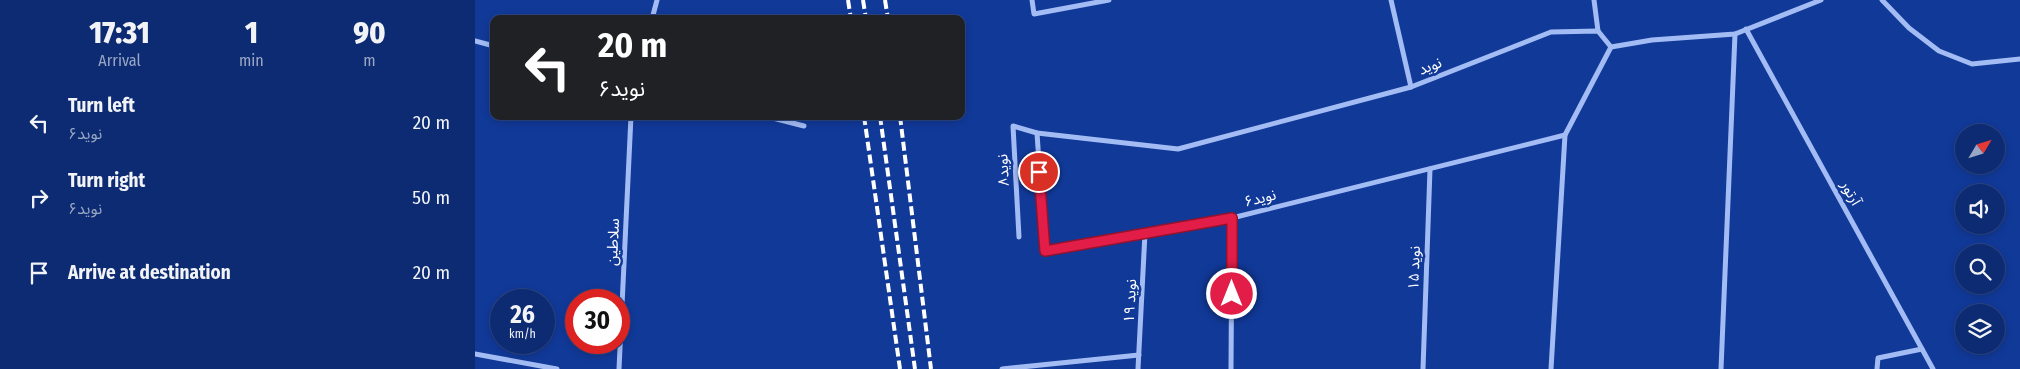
<!DOCTYPE html>
<meta charset="utf-8">
<style>
body{margin:0;font-family:"Fira Sans Condensed","Noto Sans Arabic",sans-serif;background:#1b377a;color:#f1f3f6;height:100vh;display:flex;flex-direction:column;font-size:19px;white-space:nowrap}
*{box-sizing:border-box;margin:0}
p{font-size:16px;color:#9aa7c4}
.icon{flex:none;width:28px;height:28px;fill:none;stroke:currentColor;stroke-width:2;stroke-linecap:round;stroke-linejoin:round}
.map{position:relative;flex:1;overflow:hidden}
.side{display:flex;flex-direction:column;background:#0d2b72;width:475px}
.side>*{flex:none}
.top-card{position:absolute;left:15px;top:15px;width:475px;height:105px;border-radius:10px;box-shadow:0 2px 8px #0003,0 0 0 1px #2d4784;background:#202124;color:#fff;overflow:hidden}
.needle{width:32px;rotate:52deg}
.controls{position:absolute;left:1480px;top:124px;display:grid;gap:10px}
.controls a{display:grid;place-items:center;width:50px;height:50px;border-radius:50%;background:#0d2b72;box-shadow:0 2px 8px #0003,0 0 0 1px #2d4784;font-size:25px}
.speed{position:absolute;left:15px;top:289px;display:flex;gap:10px;font-size:25px;font-weight:700;text-align:center}
.speed>*{display:grid;place-content:center;width:65px;height:65px;border-radius:50%;background:#0d2b72;box-shadow:0 2px 8px #0003,0 0 0 1px #2d4784;line-height:1}
.speed small{font-size:12px;font-weight:400}
.speed .limit{border:8px solid #d22;background:#fff;color:#111}
.pin{position:absolute;display:grid;place-items:center;width:42px;height:42px;color:#fff;margin:-21px;border:2px solid #fff;border-radius:50%;box-shadow:0 1px 5px #0007}
.me{position:absolute;width:55px;margin:-28px;rotate:0deg;stroke-linejoin:round;filter:drop-shadow(0 0 4px #0008)}
.turn{display:flex;align-items:center;gap:18px;height:105px;padding:0 25px;font-size:22px}
.turn .icon{width:65px;height:65px;stroke-width:2.5}
.turn b{display:block;font-size:35px;line-height:42px}
.eta{display:flex;justify-content:space-evenly;align-items:center;height:85px;text-align:center}
.eta b{font-size:30px;font-weight:800;line-height:35px}
ul{padding:0;list-style:none}
li{display:flex;align-items:center;gap:15px;height:75px;padding:0 25px}
li div{flex:1}
li b{display:block;font-size:19px}
li em{font-style:normal}
main{display:flex;flex:1;min-height:0}
.map>svg:first-child{display:block}
.lines{fill:none;stroke-linecap:round;stroke-linejoin:round}
.minor{stroke:#a3bcf4;stroke-width:5}
.rail{stroke:#fff;stroke-width:4;stroke-dasharray:9 4;stroke-linecap:butt}
.route-casing{stroke:#92132f;stroke-width:12}
.route{stroke:#e11d48;stroke-width:9}
.labels{text-anchor:middle;dominant-baseline:central;stroke-width:5;stroke-linejoin:round;paint-order:stroke}
.street-label{font-size:15px;fill:#fff;stroke:#113998}
</style>
<main>
<section class="side">
<div class="eta">
<div><b>17:31</b><p>Arrival</p></div>
<div><b>1</b><p>min</p></div>
<div><b>90</b><p>m</p></div>
</div>
<ul>
<li><svg class="icon" aria-label="left" viewBox="0 0 24 24"><path d="M17 20v-9H6M10 6l-5 5 5 5"/></svg><div><b>Turn left</b><p>نوید۶</p></div><em>20 m</em></li>
<li><svg class="icon" aria-label="right" viewBox="0 0 24 24"><path d="M7 20v-9h11M14 6l5 5-5 5"/></svg><div><b>Turn right</b><p>نوید۶</p></div><em>50 m</em></li>
<li><svg class="icon" aria-label="arrive" viewBox="0 0 24 24"><path d="M6 21V4h12l-3 4 3 4H6"/></svg><div><b>Arrive at destination</b></div><em>20 m</em></li>
</ul>
</section>
<div class="map">
<svg width="1545" height="369" viewBox="0 0 1545 369">
<rect width="100%" height="100%" fill="#113998"/>
<g class="lines">
<g class="minor">
<polyline points="557,0 559,14 634,0"/>
<polyline points="916,0 936,87"/>
<polyline points="1119,0 1123,31"/>
<polyline points="1407,0 1434,28 1464,51 1497,64 1545,59"/>
<polyline points="177,19 182,0"/>
<polyline points="1271,29 1458,369"/>
<polyline points="0,41 19,46"/>
<polyline points="290,116 329,126"/>
<polyline points="562,133 570,251 757,218 1090,135"/>
<polyline points="544,237 538,126 562,133 703,149 936,87 1076,32 1123,31 1136,47 1177,40 1260,34 1346,0"/>
<polyline points="0,354 82,369"/>
<polyline points="144,369 156,116"/>
<polyline points="527,369 664,355"/>
<polyline points="663,369 670,233"/>
<polyline points="756,369 757,218"/>
<polyline points="948,369 955,169"/>
<polyline points="1076,369 1090,135 1136,47"/>
<polyline points="1246,369 1260,34"/>
<polyline points="1402,369 1403,358 1447,349"/>
</g>
<g class="rail">
<polyline points="373,0 376,19"/>
<polyline points="388,0 391,19"/>
<polyline points="410,0 413,19"/>
<polyline points="389,116 425,369"/>
<polyline points="405,116 440,369"/>
<polyline points="425,116 456,369"/>
</g>
</g>
<g class="lines">
<defs>
<polyline id="route" points="564,172 570,251 757,218 757,294"/>
</defs>
<use href="#route" class="route-casing"/>
<use href="#route" class="route"/>
</g>
<g class="labels">
<g class="street-label">
<text transform="translate(955 66) rotate(-22)">نوید</text>
<text transform="translate(528 170) rotate(-93)">نوید۸</text>
<text transform="translate(1376 193) rotate(61)">آرتور</text>
<text transform="translate(785 198) rotate(-14)">نوید۶</text>
<text transform="translate(138 242) rotate(-87)">سلاطین</text>
<text transform="translate(939 268) rotate(-88)">نوید ۱۵</text>
<text transform="translate(655 301) rotate(-87)">نوید ۱۹</text>
</g>
</g>
</svg>
<div class="controls">
<a><svg class="needle" viewBox="-14 -14 28 28"><path d="M0-13l5 13h-10z" fill="#e53935"/><path d="M0 13l5-13h-10z" fill="#9aa7c4"/></svg></a>
<a><svg class="icon" aria-label="sound" viewBox="0 0 24 24"><path d="M4 9h4l5-4v14l-5-4H4zM17 9q2 3 0 6"/></svg></a>
<a><svg class="icon" aria-label="search" viewBox="0 0 24 24"><circle cx="10" cy="10" r="6"/><path d="M15 15l6 6"/></svg></a>
<a><svg class="icon" aria-label="layers" viewBox="0 0 24 24"><path d="M12 4l9 5-9 5-9-5zM3 14l9 5 9-5"/></svg></a>
</div>
<div class="speed"><div>26<small>km/h</small></div><div class="limit">30</div></div>
<div class="pin" style="left:564px;top:172px;background:#d93025"><svg class="icon" aria-label="arrive" viewBox="0 0 24 24"><path d="M6 21V4h12l-3 4 3 4H6"/></svg></div>
<svg class="me" style="left:757px;top:294px" viewBox="-20 -20 40 40"><circle r="17" fill="#e11d48" stroke="#fff" stroke-width="3"/><path d="M0-11L8 9 0 5-8 9z" fill="#fff"/></svg>
<div class="top-card">
<div class="turn"><svg class="icon" aria-label="left" viewBox="0 0 24 24"><path d="M17 20v-9H6M10 6l-5 5 5 5"/></svg><div><b>20 m</b>نوید۶</div></div>
</div>
</div>
</main>
